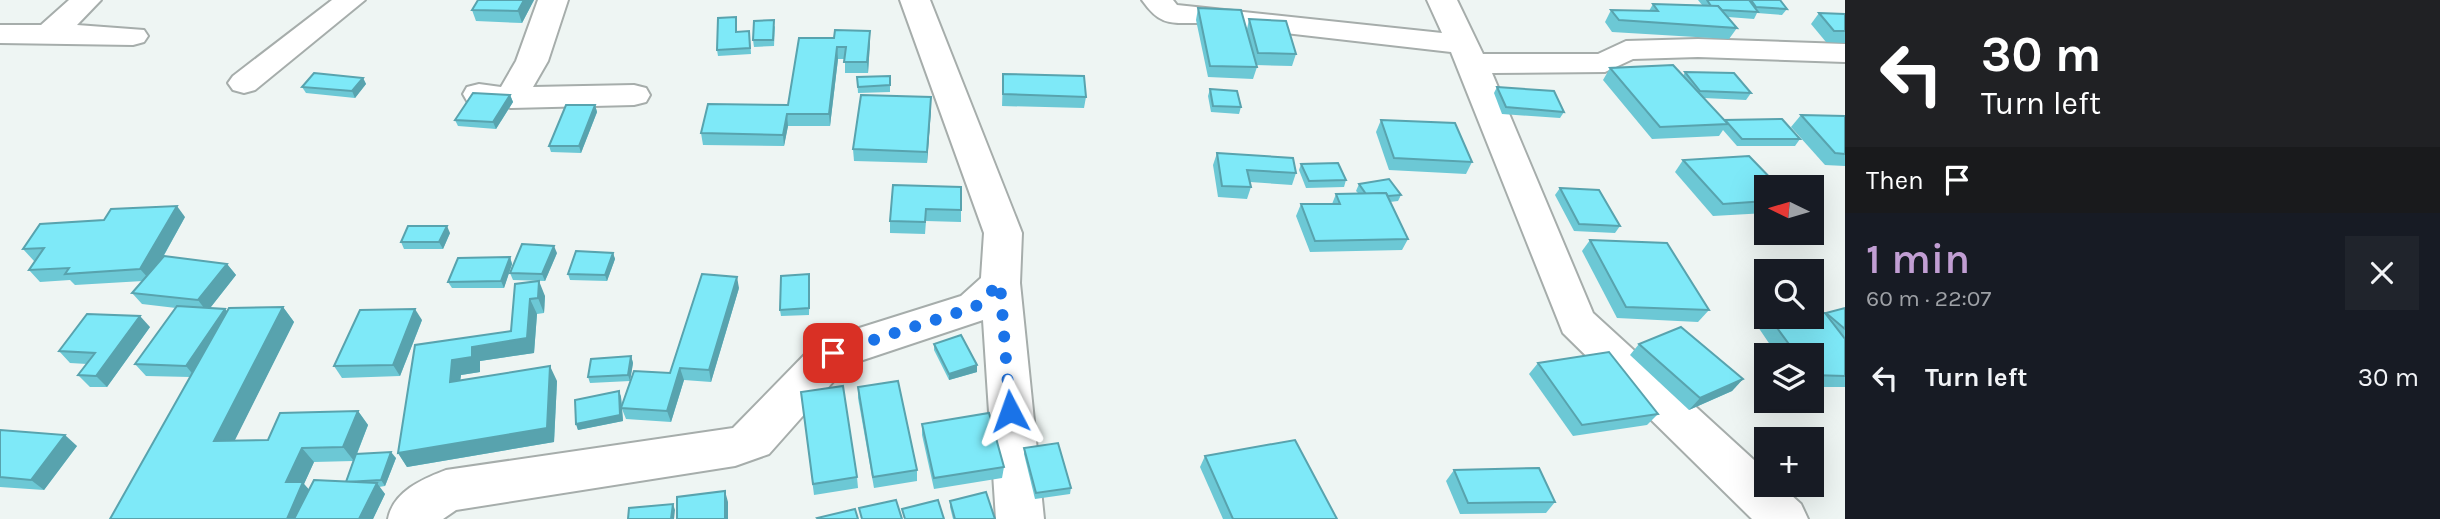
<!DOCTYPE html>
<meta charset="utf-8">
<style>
body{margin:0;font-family:Karla,sans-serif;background:#20242c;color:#f1f3f6;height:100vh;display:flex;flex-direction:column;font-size:26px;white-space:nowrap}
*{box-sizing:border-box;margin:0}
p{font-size:23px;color:#9ea1a6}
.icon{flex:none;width:38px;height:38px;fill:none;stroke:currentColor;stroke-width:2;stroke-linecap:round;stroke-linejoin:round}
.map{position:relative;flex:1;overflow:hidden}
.side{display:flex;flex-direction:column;background:#171b24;width:595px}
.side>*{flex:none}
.guide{background:#202124;color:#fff;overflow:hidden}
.needle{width:46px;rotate:275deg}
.tools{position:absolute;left:1754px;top:175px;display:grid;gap:14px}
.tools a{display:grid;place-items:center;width:70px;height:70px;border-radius:0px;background:#171b24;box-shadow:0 7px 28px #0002;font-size:35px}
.pin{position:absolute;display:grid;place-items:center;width:60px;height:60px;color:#fff;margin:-30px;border-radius:14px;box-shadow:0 4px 10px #0006}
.me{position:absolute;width:77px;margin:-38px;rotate:356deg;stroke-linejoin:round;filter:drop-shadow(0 0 5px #0008)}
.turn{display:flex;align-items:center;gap:24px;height:147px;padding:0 21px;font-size:32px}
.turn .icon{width:91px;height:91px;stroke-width:2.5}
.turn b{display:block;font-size:49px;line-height:60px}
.then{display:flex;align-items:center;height:66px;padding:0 21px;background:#0003;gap:14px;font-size:26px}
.round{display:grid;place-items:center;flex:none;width:74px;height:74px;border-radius:0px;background:#20242c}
.summary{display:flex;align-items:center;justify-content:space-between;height:119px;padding:0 21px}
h1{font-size:42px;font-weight:600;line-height:52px;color:#c19ed3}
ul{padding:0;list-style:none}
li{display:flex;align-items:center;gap:21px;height:91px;padding:0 21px}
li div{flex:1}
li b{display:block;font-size:26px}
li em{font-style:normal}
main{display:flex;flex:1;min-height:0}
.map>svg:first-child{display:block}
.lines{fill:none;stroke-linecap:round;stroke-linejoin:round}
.minor-casing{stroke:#a6adab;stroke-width:4}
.minor{fill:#fff;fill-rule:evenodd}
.wall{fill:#6cc8d5;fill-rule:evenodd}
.shaded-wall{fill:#58a3ae}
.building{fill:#7ee9f8;stroke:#58a3ae;stroke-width:2}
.route{stroke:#1a73e8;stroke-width:12;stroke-dasharray:0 21.6}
</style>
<main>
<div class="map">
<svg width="1845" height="519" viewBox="0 0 1845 519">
<rect width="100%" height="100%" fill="#eef5f3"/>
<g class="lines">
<defs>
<g id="minor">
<polygon points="69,0 101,0 77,25 144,30 148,36 144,42 133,45 0,43 0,25 41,25"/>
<polygon points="332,0 365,0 255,90 244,93 233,90 228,83 233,76"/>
<polygon points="538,0 568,0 548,61 533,87 634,85 646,88 650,95 646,102 634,105 511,108 467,101 463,94 467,87 479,84 501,87 516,61"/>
<path d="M 900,0 L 930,0 L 1022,233 L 1020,283 L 1044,519 L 996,519 L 983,320 L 848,365 L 769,454 L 735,466 L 456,510 L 443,519 L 388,519 C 393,492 422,479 446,470 L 733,428 L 818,341 L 961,296 L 981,278 L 984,233 Z"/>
<path d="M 1142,0 L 1173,0 L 1177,5 L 1442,33 L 1427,0 L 1457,0 L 1483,54 L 1598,54 L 1626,41 L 1698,39 L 1845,44 L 1845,62 L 1698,57 L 1633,59 L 1605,72 L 1492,73 L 1593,313 L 1766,471 L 1766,485 L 1780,485 L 1801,504 L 1808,519 L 1752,519 L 1563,333 L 1451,52 L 1197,23 C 1168,23 1160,25 1142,0 Z"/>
</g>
</defs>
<use href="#minor" class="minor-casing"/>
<use href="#minor" class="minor"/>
</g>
<g class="wall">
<polygon points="478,0 534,0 522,23 476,21 472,10"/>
<polygon points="1698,0 1780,0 1787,9 1782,15 1757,13 1754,19 1728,17 1737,28 1729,39 1612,32 1605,22 1611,10 1649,11 1653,4 1702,5"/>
<polygon points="1198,8 1247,29 1249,19 1296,54 1292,66 1256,65 1257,67 1253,79 1208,77 1196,20"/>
<polygon points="1819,13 1845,14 1845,43 1826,42 1811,24"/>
<polygon points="737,23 737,32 750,38 751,54 718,56 717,50"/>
<polygon points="775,26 774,46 754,47 753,40"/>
<polygon points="799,38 870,42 868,73 845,73 845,59 838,59 830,126 788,126 784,146 703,145 701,133 788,105"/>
<polygon points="1610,68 1683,76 1685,72 1751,93 1746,100 1704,98 1724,120 1800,139 1795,146 1737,146 1723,130 1719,136 1652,139 1603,80"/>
<polygon points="1003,74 1086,97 1084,108 1002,106"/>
<polygon points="890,76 890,92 858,93 857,77"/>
<polygon points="363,78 366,84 355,98 306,93 302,87"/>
<polygon points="1497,87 1564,112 1560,118 1502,114 1494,93"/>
<polygon points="1210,89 1241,107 1239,114 1211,112 1208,96"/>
<polygon points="510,95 513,102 496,129 458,126 455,120"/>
<polygon points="595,105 597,112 581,153 551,152 549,146"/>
<polygon points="931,109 927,163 854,161 853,149"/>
<polygon points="1801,115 1845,116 1845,166 1825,165 1791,127"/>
<polygon points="1381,120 1472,162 1466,174 1389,170 1376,132"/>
<polygon points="1217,153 1296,173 1292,185 1250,182 1251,187 1247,199 1218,197 1213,165"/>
<polygon points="1683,160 1766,187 1766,213 1713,216 1675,172"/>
<polygon points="1301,164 1346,180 1344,187 1306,188 1299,170"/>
<polygon points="1359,184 1401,195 1398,201 1390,202 1408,239 1402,250 1310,252 1296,216 1301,204 1332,204 1336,194 1359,194 1356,191"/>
<polygon points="961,187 961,222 926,221 925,234 890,233 890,221"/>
<polygon points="1560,188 1620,226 1615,233 1574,231 1555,195"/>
<path d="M 185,217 L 162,259 L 227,264 L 236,275 L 210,308 L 225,309 L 227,311 L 283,307 L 294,322 L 234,441 L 268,440 L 358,411 L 368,425 L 357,454 L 396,458 L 385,486 L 379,487 L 385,494 L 373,519 L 110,519 L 190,377 L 146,376 L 135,364 L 176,308 L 142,304 L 132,293 L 143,281 L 75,285 L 70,280 L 40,282 L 29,270 L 35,261 L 34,261 L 23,249 ZM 353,461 L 346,481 L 309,490 L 304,484 L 314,462 Z"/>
<polygon points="450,233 443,249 404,249 401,242"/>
<polygon points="1590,240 1709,310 1698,322 1617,318 1582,251"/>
<polygon points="557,253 545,281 513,280 510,273"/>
<polygon points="613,253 615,259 607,281 570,280 568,274"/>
<polygon points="510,257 512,264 504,288 452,288 448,282"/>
<polygon points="810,281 809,315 781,316 780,310"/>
<polygon points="515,284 545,296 544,313 537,314 534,353 480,361 480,372 461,375 460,381 557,381 554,442 407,467 398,453 415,345 511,331"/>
<polygon points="739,288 711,382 684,380 671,422 626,419 622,409 623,421 578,430 576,424 619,391 621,397 622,407 670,373"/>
<polygon points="1845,308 1845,387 1811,387 1811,355 1777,355 1756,324 1766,314 1766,317 1811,317 1825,314"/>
<polygon points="422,320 400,376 342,378 334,366"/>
<polygon points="150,327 107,387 90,387 78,375 87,364 70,363 59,351"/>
<polygon points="934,344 977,372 949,380 934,350"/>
<polygon points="1639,344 1743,379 1732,391 1689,410 1630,355"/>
<polygon points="631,356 633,363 630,381 590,383 588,377"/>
<polygon points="1538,363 1658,414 1647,425 1573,436 1529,374"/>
<polygon points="858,387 917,470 917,481 874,488 858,398"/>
<polygon points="801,392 857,477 858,488 814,495"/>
<polygon points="922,424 1004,467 1002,478 934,489 922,435"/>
<polygon points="0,430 77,446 44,490 0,487"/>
<polygon points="1024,448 1071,488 1070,494 1035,499 1024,454"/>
<polygon points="1205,456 1337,519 1223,519 1200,467"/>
<polygon points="1454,470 1555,502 1546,513 1460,514 1446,481"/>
<polygon points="950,501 995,519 953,519 950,507"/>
</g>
<g class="shaded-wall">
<polygon points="524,0 534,0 522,23 518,11"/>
<polygon points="870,31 870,42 868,73 867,62"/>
<polygon points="837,47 838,59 830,126 829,114"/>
<polygon points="363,78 366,84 355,98 352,91"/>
<polygon points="510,95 513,102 496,129 493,122"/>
<polygon points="931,97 931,109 927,163 927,152"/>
<polygon points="595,105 597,112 581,153 579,146"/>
<polygon points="787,114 788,126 784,146 783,135"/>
<polygon points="177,206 185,217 150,280 140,269"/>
<polygon points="447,226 450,233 443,249 439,242"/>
<polygon points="554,246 557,253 545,281 542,274"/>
<polygon points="613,253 615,259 607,281 605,275"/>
<polygon points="510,257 512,264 504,288 501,281"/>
<polygon points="227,264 236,275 207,312 198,300"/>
<polygon points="737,277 739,288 711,382 709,370"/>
<polygon points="539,281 545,296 544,313 538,298"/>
<polygon points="530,299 537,314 534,353 480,361 480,372 461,375 458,397 450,382 452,360 472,347 527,338"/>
<polygon points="283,307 294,322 227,456 214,441"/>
<polygon points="225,309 234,320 196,378 186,366"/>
<polygon points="415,309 422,320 400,376 393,365"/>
<polygon points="140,316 150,327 107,387 96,376"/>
<polygon points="631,356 633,363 630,381 628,375"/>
<polygon points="977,365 977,372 949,380 949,374"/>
<polygon points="550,366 557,381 554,442 407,467 398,453"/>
<polygon points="680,368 684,380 671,422 667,411"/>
<polygon points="1743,379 1732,391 1689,410 1700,398"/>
<polygon points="619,391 621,397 623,421 578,430 576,424"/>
<polygon points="358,411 368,425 354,461 343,447"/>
<polygon points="65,435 77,446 44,490 31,480"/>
<polygon points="302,448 314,462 304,484 315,496 305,519 287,519 286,482"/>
<polygon points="391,452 396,458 385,486 381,480"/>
<polygon points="377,483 385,494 373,519 359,519"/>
<polygon points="725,491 728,502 728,519 725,519"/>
<polygon points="673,504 675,510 674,519 671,519"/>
</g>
<g class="building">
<polygon points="478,0 524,0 518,11 472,10"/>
<polygon points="1707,0 1749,0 1758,12 1722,10 1718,6 1711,6"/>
<polygon points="1751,0 1780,0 1787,9 1756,7"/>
<polygon points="1653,4 1718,6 1737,28 1619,20 1611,10 1658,11"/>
<polygon points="1198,8 1241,10 1257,67 1210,66"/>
<polygon points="1819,13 1845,14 1845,31 1834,31"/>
<polygon points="736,17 736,32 749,31 750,48 717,50 718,18"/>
<polygon points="1249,19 1286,21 1296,54 1258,53"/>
<polygon points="774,20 773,40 753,40 754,21"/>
<polygon points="835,30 870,31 867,62 844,62 846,47 837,47 829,114 787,114 783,135 701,133 708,104 788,105 799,38 834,38"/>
<polygon points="1673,65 1728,124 1660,127 1610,68"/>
<polygon points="1685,72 1734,73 1751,93 1700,91"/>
<polygon points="314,73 363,78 352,91 302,87"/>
<polygon points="1003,74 1084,76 1086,97 1003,94"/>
<polygon points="890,76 890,85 858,87 857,77"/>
<polygon points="1497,87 1554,91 1564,112 1506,107"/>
<polygon points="1210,89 1237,91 1241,107 1213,106"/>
<polygon points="473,93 510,95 493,122 455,120"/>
<polygon points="861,95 931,97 927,152 853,149"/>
<polygon points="566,105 595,105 579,146 549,146"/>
<polygon points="1801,115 1845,116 1845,154 1835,153"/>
<polygon points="1782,119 1800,139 1742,139 1725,120"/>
<polygon points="1381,120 1455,123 1472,162 1394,158"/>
<polygon points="1217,153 1293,158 1296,173 1247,170 1251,187 1222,186"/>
<polygon points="1749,156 1779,187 1766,187 1766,201 1723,204 1683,160"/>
<polygon points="1338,163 1346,180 1309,181 1301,164"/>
<polygon points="1389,179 1401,195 1388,196 1386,193 1366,194 1359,184"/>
<polygon points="893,185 961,187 961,210 926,209 925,222 890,221"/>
<polygon points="1560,188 1599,190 1620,226 1579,224"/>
<polygon points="1386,193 1408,239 1315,241 1301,204 1340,204 1336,194"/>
<polygon points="177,206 140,269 65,274 69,268 29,270 44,248 23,249 40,224 104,220 111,209"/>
<polygon points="408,226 447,226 439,242 401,242"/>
<polygon points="1590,240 1667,243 1709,310 1626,307"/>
<polygon points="522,244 554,246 542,274 510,273"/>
<polygon points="576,251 613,253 605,275 568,274"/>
<polygon points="164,256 227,264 198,300 132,293"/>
<polygon points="510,257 501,281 448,282 458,258"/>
<polygon points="702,274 737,277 709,370 680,368 667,411 621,408 634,371 670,373"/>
<polygon points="809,274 809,308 780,310 781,276"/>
<polygon points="539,281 538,298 530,299 527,338 472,347 472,357 452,360 450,382 550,366 547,428 398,453 415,345 511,331 515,284"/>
<polygon points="177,306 225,309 186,366 135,364"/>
<polygon points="283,307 214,441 268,440 280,413 358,411 343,447 302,448 286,482 303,482 287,519 110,519 229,308"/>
<polygon points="1845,308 1845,329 1826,313"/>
<polygon points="415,309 393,365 334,366 360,310"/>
<polygon points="1811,313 1825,313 1845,339 1845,376 1811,375 1811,355 1797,355 1769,317 1811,317"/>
<polygon points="87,314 140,316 96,376 78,375 95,353 59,351"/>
<polygon points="1681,327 1743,379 1700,398 1639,344"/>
<polygon points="961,335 977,365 949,374 934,344"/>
<polygon points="1609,352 1658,414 1582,425 1538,363"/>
<polygon points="631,356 628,375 588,377 591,359"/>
<polygon points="898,381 917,470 873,477 858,387"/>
<polygon points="843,386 857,477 813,484 801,392"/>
<polygon points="619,391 620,415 576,424 575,400"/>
<polygon points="989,413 1004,467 934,478 922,424"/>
<polygon points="0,430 65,435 31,480 0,477"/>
<polygon points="1295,440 1337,519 1233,519 1205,456"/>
<polygon points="1058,443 1071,488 1036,493 1024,448"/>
<polygon points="391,452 381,480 346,482 356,454"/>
<polygon points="1539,468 1555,502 1468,503 1454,470"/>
<polygon points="314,480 377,483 359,519 294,519"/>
<polygon points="725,491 725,519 677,519 677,497"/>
<polygon points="986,492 995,519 955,519 950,501"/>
<polygon points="896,500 902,519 862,519 859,508"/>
<polygon points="938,500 944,519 905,519 902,509"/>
<polygon points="673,504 671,519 628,519 629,508"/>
<polygon points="855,509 858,519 818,519 817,518"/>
</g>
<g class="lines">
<polyline class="route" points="833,353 975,307 1000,283 1010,411"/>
</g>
</svg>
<div class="tools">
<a><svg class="needle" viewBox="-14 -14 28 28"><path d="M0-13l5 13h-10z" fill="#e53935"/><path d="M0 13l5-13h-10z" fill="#9ea1a6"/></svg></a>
<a><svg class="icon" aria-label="search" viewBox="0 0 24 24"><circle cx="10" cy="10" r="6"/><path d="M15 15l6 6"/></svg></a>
<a><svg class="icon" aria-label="layers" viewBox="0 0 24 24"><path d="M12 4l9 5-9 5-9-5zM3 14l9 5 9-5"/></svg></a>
<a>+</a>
</div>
<div class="pin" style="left:833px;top:353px;background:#d93025"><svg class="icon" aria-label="arrive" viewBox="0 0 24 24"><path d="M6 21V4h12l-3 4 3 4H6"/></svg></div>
<svg class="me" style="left:1010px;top:411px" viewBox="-20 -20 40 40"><path d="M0-17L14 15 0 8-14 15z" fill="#1a73e8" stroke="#fff" stroke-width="4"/></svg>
</div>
<section class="side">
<div class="guide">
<div class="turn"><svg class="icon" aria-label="left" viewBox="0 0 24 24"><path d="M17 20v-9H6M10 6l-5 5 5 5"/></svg><div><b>30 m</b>Turn left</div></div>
<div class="then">Then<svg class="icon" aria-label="arrive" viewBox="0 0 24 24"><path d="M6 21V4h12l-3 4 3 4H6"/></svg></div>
</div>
<div class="summary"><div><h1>1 min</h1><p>60 m · 22:07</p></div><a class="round"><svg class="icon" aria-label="close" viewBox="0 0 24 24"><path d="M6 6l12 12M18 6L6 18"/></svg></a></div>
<ul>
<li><svg class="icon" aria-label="left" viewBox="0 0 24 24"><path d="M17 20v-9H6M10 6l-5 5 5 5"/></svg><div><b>Turn left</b></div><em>30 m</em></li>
</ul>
</section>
</main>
